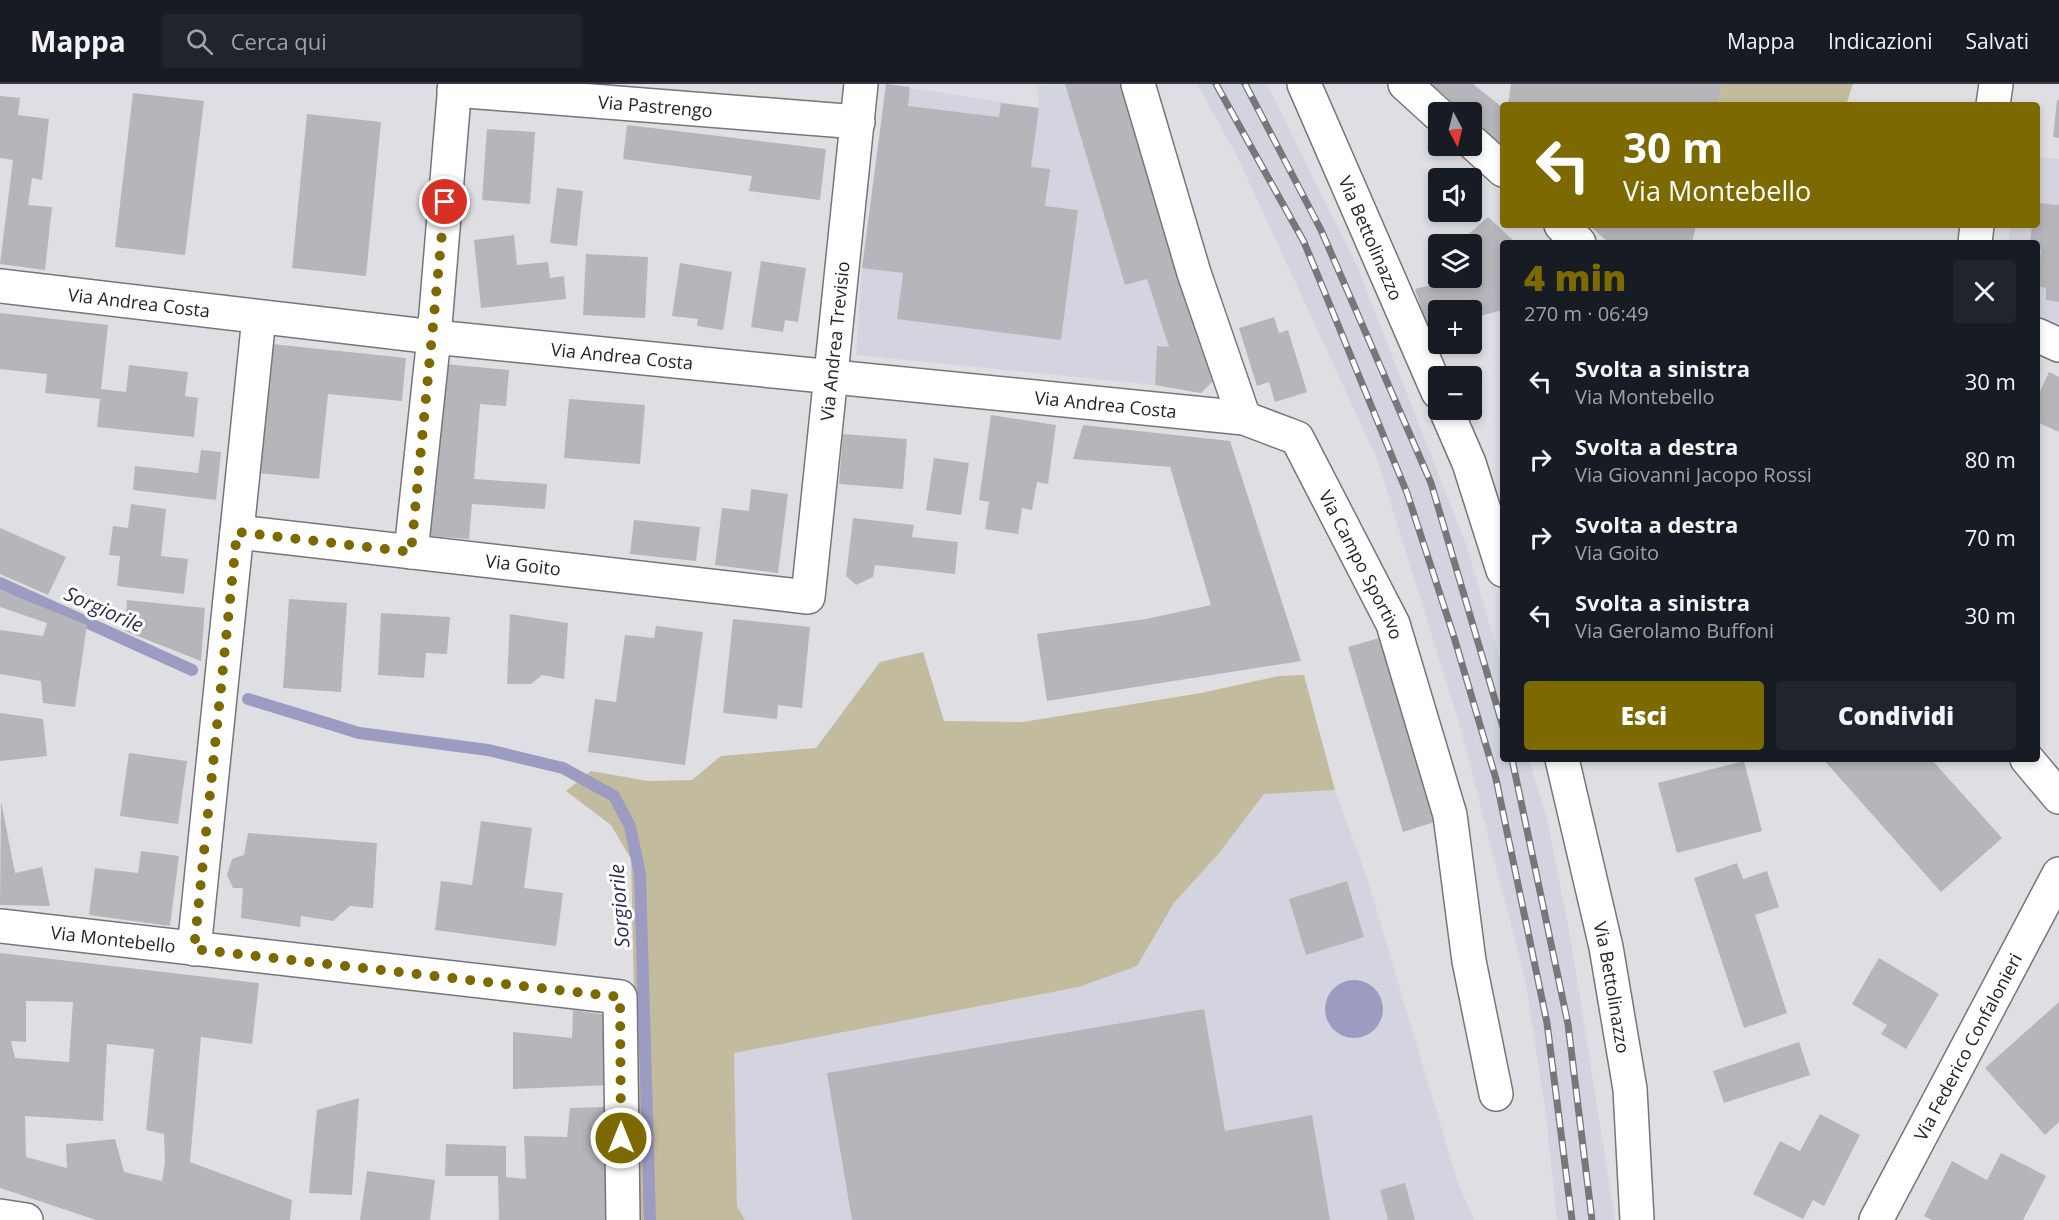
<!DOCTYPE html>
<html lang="it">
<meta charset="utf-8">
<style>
body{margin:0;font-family:"Open Sans",sans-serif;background:#20242c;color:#f1f3f6;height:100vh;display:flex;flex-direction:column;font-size:22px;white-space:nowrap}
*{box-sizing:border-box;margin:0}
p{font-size:20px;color:#9ea1a6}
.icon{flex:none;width:33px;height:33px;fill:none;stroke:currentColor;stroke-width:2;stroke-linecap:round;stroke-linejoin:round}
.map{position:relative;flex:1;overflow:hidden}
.details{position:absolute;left:1500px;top:156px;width:540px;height:522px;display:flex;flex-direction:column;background:#171b24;border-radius:6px;box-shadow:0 3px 9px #0003}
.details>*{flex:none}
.hud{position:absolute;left:1500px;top:18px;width:540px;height:126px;border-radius:6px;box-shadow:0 3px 9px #0003;background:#7c6900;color:#fff;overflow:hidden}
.needle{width:39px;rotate:173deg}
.fabs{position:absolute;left:1428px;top:18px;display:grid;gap:12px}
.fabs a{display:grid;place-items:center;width:54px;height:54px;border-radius:6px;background:#171b24;box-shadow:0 3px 9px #0003;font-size:30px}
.pin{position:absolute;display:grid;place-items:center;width:51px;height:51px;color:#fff;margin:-26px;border:3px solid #fff;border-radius:50%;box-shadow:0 2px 6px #0007}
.me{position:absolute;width:66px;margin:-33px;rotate:0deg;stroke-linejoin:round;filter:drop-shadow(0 0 4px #0008)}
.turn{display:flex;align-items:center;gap:21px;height:126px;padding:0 24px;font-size:27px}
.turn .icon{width:78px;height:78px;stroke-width:2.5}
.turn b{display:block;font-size:42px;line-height:51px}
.round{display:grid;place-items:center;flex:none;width:63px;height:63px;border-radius:6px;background:#20242c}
.head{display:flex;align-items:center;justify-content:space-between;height:102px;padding:0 24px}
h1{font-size:36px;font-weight:800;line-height:45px;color:#7c6900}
.action{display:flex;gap:12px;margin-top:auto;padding:12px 24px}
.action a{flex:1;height:69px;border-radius:6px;background:#7c6900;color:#fff;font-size:24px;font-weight:800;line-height:69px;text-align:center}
.action a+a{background:#20242c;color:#f1f3f6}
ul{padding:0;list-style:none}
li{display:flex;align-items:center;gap:18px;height:78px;padding:0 24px}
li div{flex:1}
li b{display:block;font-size:22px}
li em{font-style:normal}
header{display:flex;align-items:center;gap:36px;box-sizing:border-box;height:84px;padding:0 30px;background:#171b24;border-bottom:2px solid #363941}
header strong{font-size:28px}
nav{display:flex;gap:33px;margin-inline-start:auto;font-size:21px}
.search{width:420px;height:54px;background:#20242c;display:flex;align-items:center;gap:15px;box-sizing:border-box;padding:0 21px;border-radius:6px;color:#9ea1a6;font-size:22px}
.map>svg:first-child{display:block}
.built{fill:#d3d4df}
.green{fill:#c2bb9e}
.water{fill:#9c9cc3}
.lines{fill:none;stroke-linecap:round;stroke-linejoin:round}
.stream{stroke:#9c9cc3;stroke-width:12}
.building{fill:#b6b6ba;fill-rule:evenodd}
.minor-casing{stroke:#767679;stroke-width:36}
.minor{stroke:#fff;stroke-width:33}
.rail-casing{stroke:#77777a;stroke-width:7}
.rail{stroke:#fff;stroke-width:4.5;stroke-dasharray:14;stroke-linecap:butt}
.route{stroke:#7c6900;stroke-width:10;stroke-dasharray:0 18}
.labels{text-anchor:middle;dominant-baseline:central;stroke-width:6;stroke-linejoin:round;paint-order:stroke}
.street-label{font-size:18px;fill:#252526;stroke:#fff}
.water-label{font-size:20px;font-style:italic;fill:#2d285a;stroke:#fff}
</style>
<header>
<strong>Mappa</strong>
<div class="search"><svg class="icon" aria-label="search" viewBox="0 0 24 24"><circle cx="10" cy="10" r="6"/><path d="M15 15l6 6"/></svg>Cerca qui</div>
<nav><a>Mappa</a><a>Indicazioni</a><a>Salvati</a></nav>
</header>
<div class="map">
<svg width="2059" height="1136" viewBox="0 0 2059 1136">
<rect width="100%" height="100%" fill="#dfdfe3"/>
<g class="built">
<polygon points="886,0 1039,24 1037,1 1124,0 1201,309 1155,301 856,271 862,184"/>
<polygon points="1197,0 1267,0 1357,182 1467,463 1503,586 1503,675 1529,675 1547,735 1571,857 1615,1136 1557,1136 1545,1024 1526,900 1461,646 1377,375 1237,72"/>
<polygon points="2037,72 2059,75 2059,242 2037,232 2037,159 2008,159 2011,141 2037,141"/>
<polygon points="1335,706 1367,794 1457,1096 1474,1136 745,1136 737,1122 734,969 1079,903 1137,882 1174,819 1220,768 1264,710"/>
</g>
<g class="green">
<polygon points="1722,0 1853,0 1846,21 1718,21"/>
<polygon points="923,568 944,637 1023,638 1201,609 1279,592 1304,591 1335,706 1264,710 1220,768 1174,819 1137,882 1079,903 734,969 737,1122 745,1136 639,1136 631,775 611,741 566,707 591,687 648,697 692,696 721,672 816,664 880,578"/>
</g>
<circle class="water" cx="1354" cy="925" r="29"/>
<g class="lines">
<g class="stream">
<polyline points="0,499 192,586"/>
<polyline points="248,615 359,649 488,666 563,684 614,712 630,742 640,790 650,1136"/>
</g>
</g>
<g class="building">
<polygon points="886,0 910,3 908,22 999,33 1001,19 1039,24 1031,83 1050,85 1045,122 1078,126 1061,256 897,235 903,189 862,184"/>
<polygon points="1065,0 1124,0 1221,289 1201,309 1155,301 1157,262 1169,263 1147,195 1125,201"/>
<polygon points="1432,0 1473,0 1503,24 1503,64 1472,36 1472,28 1463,28"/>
<polygon points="1511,0 1722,0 1718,21 1508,21"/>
<polygon points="133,9 204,17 185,171 115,163"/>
<polygon points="0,12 20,14 18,31 49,35 42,96 32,94 28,121 52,123 45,186 0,180 13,76 0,74"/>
<polygon points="2057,16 2059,16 2059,54 2053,53"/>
<polygon points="307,30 381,38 366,192 292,184"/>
<polygon points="627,41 826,65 820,116 749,107 752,92 623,75"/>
<polygon points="487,45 535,48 530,120 482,116"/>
<polygon points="557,104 583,107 577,162 550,159"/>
<polygon points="2037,119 2059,121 2059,218 2046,216 2046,204 2037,202 2041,166 2037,166 2037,159 2030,159 2032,141 2037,141"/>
<polygon points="1488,133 1516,159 1503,159 1503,226 1472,234 1472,226 1438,226 1438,243 1428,245 1415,205 1459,194 1472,194 1472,190 1482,188 1472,177 1472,160 1457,160"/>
<polygon points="1589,141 1696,141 1692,159 1614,159 1607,157"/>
<polygon points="514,151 517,181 548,178 550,194 564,192 566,215 481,224 474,156"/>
<polygon points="586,170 648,173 645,234 583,231"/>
<polygon points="761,177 806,184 798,238 785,236 783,248 751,243"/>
<polygon points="680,179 732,188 723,246 697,242 698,235 672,232"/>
<polygon points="0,229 108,241 101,305 126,308 129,281 188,288 185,312 198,314 194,353 97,343 100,315 45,309 47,290 0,285"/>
<polygon points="1274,233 1279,249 1288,246 1307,308 1275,318 1269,298 1257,302 1239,244"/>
<polygon points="272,260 406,274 402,317 328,310 319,395 258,389"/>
<polygon points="444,280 509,286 506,322 480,320 474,395 547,400 545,425 472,420 469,455 430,452"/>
<polygon points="2049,288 2059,293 2059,348 2037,338 2037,314"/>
<polygon points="569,315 645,321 640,380 564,374"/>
<polygon points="991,331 1056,341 1048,400 1037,398 1032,426 1022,424 1018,450 985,445 989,418 979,416"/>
<polygon points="1083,341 1230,357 1301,577 1047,617 1037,550 1146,535 1211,521 1170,383 1073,375"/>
<polygon points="843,350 907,355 903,405 839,400"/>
<polygon points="201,366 221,368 216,416 133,406 135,382 198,389"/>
<polygon points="934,374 969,379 961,431 926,426"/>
<polygon points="751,405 788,410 778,489 715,481 722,424 749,427"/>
<polygon points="131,420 166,425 161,472 188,475 184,510 117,502 120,472 109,471 113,442 128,444"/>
<polygon points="853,434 914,441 912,453 958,458 955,490 875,481 873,493 856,501 846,492"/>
<polygon points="634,436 700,443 696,477 630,470"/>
<polygon points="0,444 66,473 48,511 0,490"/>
<polygon points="0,506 87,541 75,623 43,619 41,597 0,590 0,546 43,552 47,539 0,523"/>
<polygon points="289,515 347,519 341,608 283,604"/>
<polygon points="127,516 205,524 201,577 125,547"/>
<polygon points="381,529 450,533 447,570 426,569 424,594 378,591"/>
<polygon points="510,530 568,539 564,595 542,591 531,600 507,600"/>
<polygon points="733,535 810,543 802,624 778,621 777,635 723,629"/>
<polygon points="656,542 703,548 685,681 588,668 595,615 616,618 625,551 654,554"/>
<polygon points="1386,552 1441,736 1403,748 1348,563"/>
<polygon points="0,629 43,635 47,672 0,677"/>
<polygon points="129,669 187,677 178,740 120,732"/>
<polygon points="1823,675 1931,675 2002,754 1941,808"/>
<polygon points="1744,677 1762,747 1677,769 1658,699"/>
<polygon points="1,717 15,789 42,783 50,822 0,821"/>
<polygon points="481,737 532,744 524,804 563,809 556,862 435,846 441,797 472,801"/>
<polygon points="248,749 377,759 373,824 350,822 333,837 301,832 300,843 241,834 243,804 233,804 227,791 232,775 244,771"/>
<polygon points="141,767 179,772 170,842 89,831 95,784 138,789"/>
<polygon points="1737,779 1743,795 1767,787 1779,823 1755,831 1787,929 1744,944 1694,794"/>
<polygon points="1347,797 1364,853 1306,871 1289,815"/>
<path d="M 0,869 L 259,899 L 252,960 L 201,953 L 190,1078 L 292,1116 L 290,1136 L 96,1136 L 0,1104 ZM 26,917 L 73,918 L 69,978 L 15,974 L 11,957 L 26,958 ZM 107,960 L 154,965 L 146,1046 L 164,1050 L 165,1078 L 162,1097 L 124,1088 L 115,1055 L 66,1060 L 67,1084 L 26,1073 L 25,1032 L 103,1037 Z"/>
<polygon points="1879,874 1939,910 1906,965 1881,950 1887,941 1852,920"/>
<polygon points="2059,918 2059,1038 2045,1051 1985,984"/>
<polygon points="1204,925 1225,1047 1312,1031 1330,1136 852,1136 827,989"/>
<polygon points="573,926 607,931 610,1001 513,1005 513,948 572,954"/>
<polygon points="1799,958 1810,991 1724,1019 1713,987"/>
<polygon points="359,1014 352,1111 309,1109 317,1026"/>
<polygon points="607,1023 608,1136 499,1136 498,1092 445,1092 446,1060 506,1062 506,1093 526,1095 524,1052 567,1053 570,1024"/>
<polygon points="1820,1030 1860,1051 1824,1122 1813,1116 1803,1135 1753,1110 1780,1057 1800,1067"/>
<polygon points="2001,1069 2046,1092 2023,1136 1932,1136 1924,1132 1952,1077 1987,1096"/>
<polygon points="367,1087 435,1096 430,1136 360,1136"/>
<polygon points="1405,1099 1415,1136 1388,1136 1380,1106"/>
</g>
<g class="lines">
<defs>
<g id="minor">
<polyline points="1138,0 1194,189 1244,334"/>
<path id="s1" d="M 1304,0 L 1438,308"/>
<polyline points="1405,0 1438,30"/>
<path id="s2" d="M 454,6 L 858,38"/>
<polyline points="1993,21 1996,0"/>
<polyline points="1472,58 1503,86"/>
<polyline points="1561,141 1579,159"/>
<polyline points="1975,159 1977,141"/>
<path id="s3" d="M 0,202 L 434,253 L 1244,334 L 1297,354 L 1393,540 L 1450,731 L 1469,877 L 1496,1010"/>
<polyline points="2037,251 2059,261"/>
<polyline points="1446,326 1469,379 1503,486"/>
<path id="s4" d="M 237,448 L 808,513 L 861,0"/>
<polyline points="411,468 434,253 455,0"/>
<path id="s5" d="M 1562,675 L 1606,863 L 1630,1005 L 1637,1136"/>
<polyline points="2027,675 2059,713"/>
<path id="s6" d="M 0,842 L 620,913 L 623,1136"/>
<polyline points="194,865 259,233"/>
<polyline points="0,1132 26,1136"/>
<path id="s7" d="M 1876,1136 L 2059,790"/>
</g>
</defs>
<use href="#minor" class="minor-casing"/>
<use href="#minor" class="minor"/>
<defs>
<g id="rail">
<polyline points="1216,0 1304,158 1407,409 1454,553 1496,695 1547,939 1572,1136"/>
<polyline points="1245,0 1321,146 1431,399 1503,643"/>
<polyline points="1512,675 1568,940 1592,1136"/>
</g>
</defs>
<use href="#rail" class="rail-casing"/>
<use href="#rail" class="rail"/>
</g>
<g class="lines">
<polyline class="route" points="445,118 411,468 237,448 194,865 620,913 621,1054"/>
</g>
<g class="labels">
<g class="street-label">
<text stroke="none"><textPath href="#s2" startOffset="202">Via Pastrengo</textPath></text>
<text stroke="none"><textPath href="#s1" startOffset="168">Via Bettolinazzo</textPath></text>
<text stroke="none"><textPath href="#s3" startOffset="140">Via Andrea Costa</textPath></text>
<text stroke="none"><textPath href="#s4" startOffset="832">Via Andrea Trevisio</textPath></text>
<text stroke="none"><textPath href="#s3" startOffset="626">Via Andrea Costa</textPath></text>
<text stroke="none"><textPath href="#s3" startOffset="1112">Via Andrea Costa</textPath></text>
<text stroke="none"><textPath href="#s4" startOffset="288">Via Goito</textPath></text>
<text stroke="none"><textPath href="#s3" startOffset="1450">Via Campo Sportivo</textPath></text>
<text stroke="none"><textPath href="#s6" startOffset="114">Via Montebello</textPath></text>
<text stroke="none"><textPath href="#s5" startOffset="234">Via Bettolinazzo</textPath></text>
<text stroke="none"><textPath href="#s7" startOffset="196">Via Federico Confalonieri</textPath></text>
</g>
<g class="water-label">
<text transform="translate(104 525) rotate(24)">Sorgiorile</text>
<text transform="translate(619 822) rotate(-94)">Sorgiorile</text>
</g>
</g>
</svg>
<div class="fabs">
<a><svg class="needle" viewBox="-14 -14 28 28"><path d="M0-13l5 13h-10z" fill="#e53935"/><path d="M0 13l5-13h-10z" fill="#9ea1a6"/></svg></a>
<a><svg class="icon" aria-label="sound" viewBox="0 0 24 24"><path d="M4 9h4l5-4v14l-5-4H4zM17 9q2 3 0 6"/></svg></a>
<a><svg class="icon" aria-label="layers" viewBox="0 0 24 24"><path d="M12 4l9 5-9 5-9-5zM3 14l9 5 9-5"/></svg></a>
<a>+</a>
<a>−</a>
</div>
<div class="pin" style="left:445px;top:118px;background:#d93025"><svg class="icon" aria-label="arrive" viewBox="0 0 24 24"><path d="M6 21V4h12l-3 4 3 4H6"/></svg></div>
<svg class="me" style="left:621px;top:1054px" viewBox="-20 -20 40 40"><circle r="17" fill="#7c6900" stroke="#fff" stroke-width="3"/><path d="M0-11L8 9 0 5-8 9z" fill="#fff"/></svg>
<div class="hud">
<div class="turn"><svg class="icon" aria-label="left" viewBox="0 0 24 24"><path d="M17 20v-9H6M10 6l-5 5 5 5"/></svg><div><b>30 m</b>Via Montebello</div></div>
</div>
<section class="details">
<div class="head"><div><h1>4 min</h1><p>270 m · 06:49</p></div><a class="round"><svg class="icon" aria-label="close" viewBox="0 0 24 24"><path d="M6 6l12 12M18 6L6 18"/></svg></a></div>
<ul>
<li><svg class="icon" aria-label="left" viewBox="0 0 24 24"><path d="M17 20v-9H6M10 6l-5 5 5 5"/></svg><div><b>Svolta a sinistra</b><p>Via Montebello</p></div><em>30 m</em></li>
<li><svg class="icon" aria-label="right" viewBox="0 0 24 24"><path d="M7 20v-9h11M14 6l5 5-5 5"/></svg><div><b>Svolta a destra</b><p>Via Giovanni Jacopo Rossi</p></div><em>80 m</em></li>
<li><svg class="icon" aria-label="right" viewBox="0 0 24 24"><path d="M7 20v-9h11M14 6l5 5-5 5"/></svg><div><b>Svolta a destra</b><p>Via Goito</p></div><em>70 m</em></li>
<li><svg class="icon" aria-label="left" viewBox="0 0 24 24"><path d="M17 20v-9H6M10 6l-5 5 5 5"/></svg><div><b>Svolta a sinistra</b><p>Via Gerolamo Buffoni</p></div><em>30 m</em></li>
</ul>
<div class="action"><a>Esci</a><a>Condividi</a></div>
</section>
</div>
